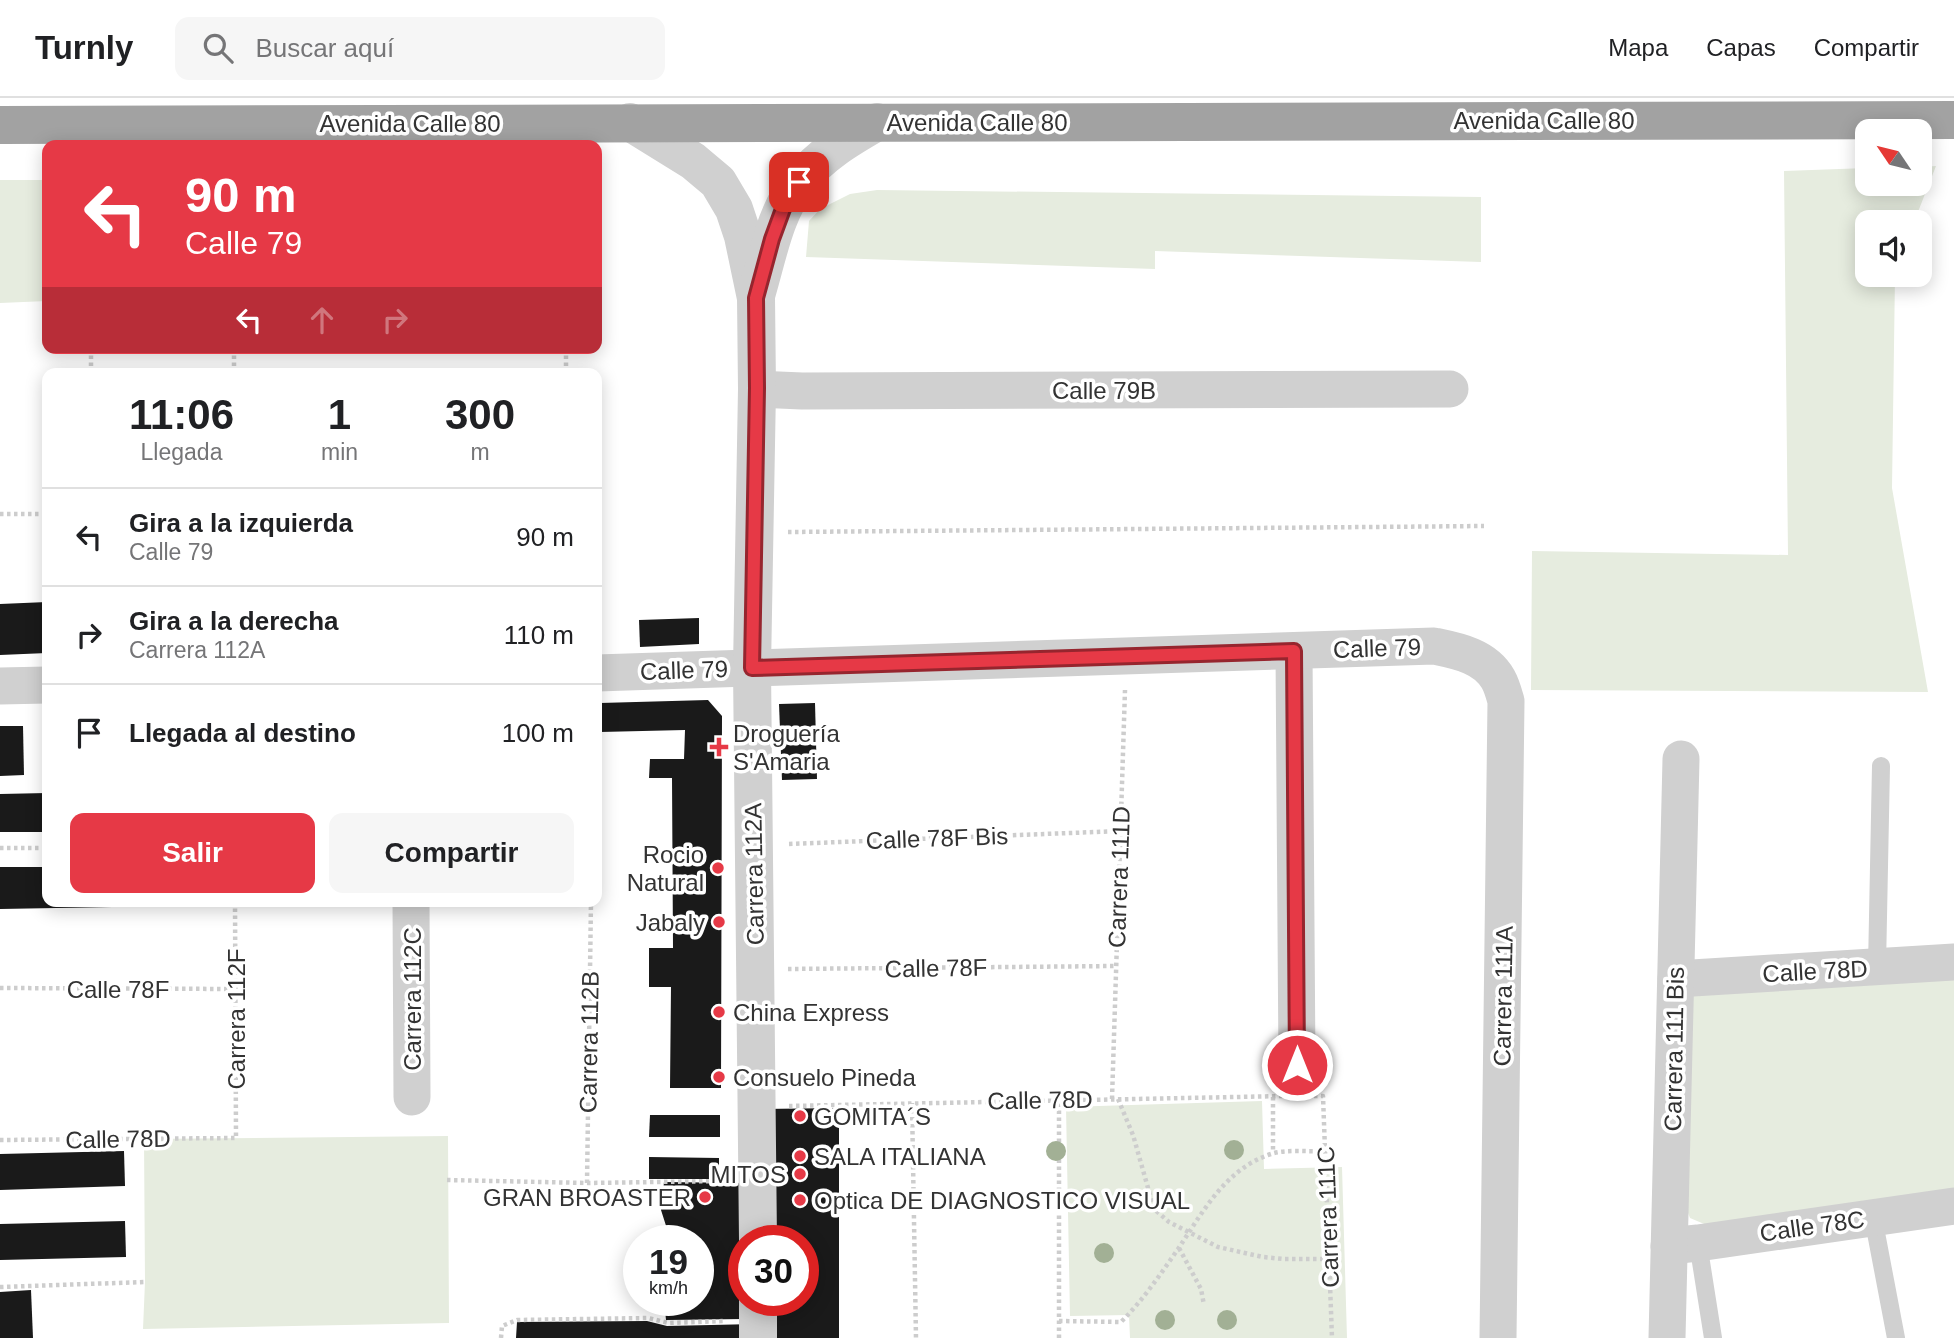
<!DOCTYPE html>
<html lang="es">
<meta charset="utf-8">
<style>
body{margin:0;font-family:Arial,sans-serif;background:#f6f6f6;color:#202124;height:100vh;display:flex;flex-direction:column;font-size:26px;white-space:nowrap}
*{box-sizing:border-box;margin:0}
p{font-size:23px;color:#757577}
.icon{flex:none;width:38px;height:38px;fill:none;stroke:currentColor;stroke-width:2;stroke-linecap:round;stroke-linejoin:round}
.map{position:relative;flex:1;overflow:hidden}
.drawer{position:absolute;left:42px;top:270px;width:560px;height:539px;display:flex;flex-direction:column;background:#fff;border-radius:14px;box-shadow:0 4px 18px #0003}
.drawer>*{flex:none}
.guide{position:absolute;left:42px;top:42px;width:560px;height:214px;border-radius:14px;box-shadow:0 4px 18px #0003;background:#e63946;color:#fff;overflow:hidden}
.needle{width:46px;rotate:305deg}
.buttons{position:absolute;left:1855px;top:21px;display:grid;gap:14px}
.buttons a{display:grid;place-items:center;width:77px;height:77px;border-radius:14px;background:#fff;box-shadow:0 4px 18px #0003;font-size:35px}
.speed{position:absolute;left:623px;top:1127px;display:flex;gap:14px;font-size:35px;font-weight:700;text-align:center}
.speed>*{display:grid;place-content:center;width:91px;height:91px;border-radius:50%;background:#fff;box-shadow:0 4px 18px #0003;line-height:1}
.speed small{font-size:18px;font-weight:400}
.speed .limit{border:10px solid #d22;background:#fff;color:#111}
.pin{position:absolute;display:grid;place-items:center;width:60px;height:60px;color:#fff;margin:-30px;border-radius:14px;box-shadow:0 4px 10px #0006}
.me{position:absolute;width:77px;margin:-38px;rotate:0deg;stroke-linejoin:round;filter:drop-shadow(0 0 5px #0008)}
.turn{display:flex;align-items:center;gap:24px;height:147px;padding:0 28px;font-size:32px}
.turn .icon{width:91px;height:91px;stroke-width:2.5}
.turn b{display:block;font-size:49px;line-height:60px}
.lanes{display:flex;align-items:center;height:66px;padding:0 28px;background:#0003;justify-content:center;gap:35px;direction:ltr}
.lanes .off{opacity:.35}
.eta{display:flex;justify-content:space-evenly;align-items:center;height:119px;text-align:center}
.eta b{font-size:42px;font-weight:800;line-height:49px}
.button{display:flex;gap:14px;margin-top:auto;padding:14px 28px}
.button a{flex:1;height:80px;border-radius:14px;background:#e63946;color:#fff;font-size:28px;font-weight:800;line-height:80px;text-align:center}
.button a+a{background:#f6f6f6;color:#202124}
ul{padding:0;list-style:none}
li{display:flex;align-items:center;gap:21px;height:98px;padding:0 28px;border-top:2px solid #e0e0e0}
li div{flex:1}
li b{display:block;font-size:26px}
li em{font-style:normal}
header{display:flex;align-items:center;gap:42px;box-sizing:border-box;height:98px;padding:0 35px;background:#fff;border-bottom:2px solid #e0e0e0}
header strong{font-size:33px}
nav{display:flex;gap:38px;margin-inline-start:auto;font-size:24px}
.search{width:490px;height:63px;background:#f6f6f6;display:flex;align-items:center;gap:18px;box-sizing:border-box;padding:0 24px;border-radius:14px;color:#757577;font-size:26px}
.map>svg:first-child{display:block}
.green{fill:#e6ecdf}
.building{fill:#1a1a1a}
.lines{fill:none;stroke-linecap:round;stroke-linejoin:round}
.path{stroke:#cdcdcd;stroke-width:4.5;stroke-dasharray:3.5 3.5;stroke-linecap:butt}
.service{stroke:#d0d0d0;stroke-width:18}
.minor{stroke:#d0d0d0;stroke-width:37}
.tertiary{stroke:#d0d0d0;stroke-width:38}
.trunk{stroke:#a2a2a2;stroke-width:38}
.tree{fill:#a2b095}
.route-casing{stroke:#96252e;stroke-width:18}
.route{stroke:#e63946;stroke-width:12}
.poi-dot{fill:#e63946;stroke:#fff;stroke-width:2.5}
.labels{text-anchor:middle;dominant-baseline:central;stroke-width:7;stroke-linejoin:round;paint-order:stroke}
.street-label{font-size:24px;fill:#333;stroke:#fff}
.poi-label{font-size:24px;fill:#333;stroke:#fff;text-anchor:start}
</style>
<header>
<strong>Turnly</strong>
<div class="search"><svg class="icon" aria-label="search" viewBox="0 0 24 24"><circle cx="10" cy="10" r="6"/><path d="M15 15l6 6"/></svg>Buscar aquí</div>
<nav><a>Mapa</a><a>Capas</a><a>Compartir</a></nav>
</header>
<div class="map">
<svg width="1954" height="1240" viewBox="0 0 1954 1240">
<rect width="100%" height="100%" fill="#fff"/>
<g class="green">
<polygon points="1936,68 1914,124 1867,124 1867,177 1895,177 1892,390 1928,594 1531,592 1532,453 1788,457 1784,73 1867,70 1867,86 1920,86 1920,69"/>
<polygon points="0,82 47,82 47,203 0,205"/>
<polygon points="877,92 1481,99 1481,164 1155,153 1155,171 806,159 809,123 820,111 850,96"/>
<polygon points="1954,878 1954,1093 1709,1128 1690,1120 1681,1097 1691,898"/>
<polygon points="1262,1003 1264,1071 1342,1069 1347,1240 1130,1240 1129,1217 1070,1218 1066,1009"/>
<polygon points="448,1038 449,1225 143,1231 145,1184 144,1041"/>
</g>
<g class="building">
<polygon points="47,504 47,555 0,557 0,506"/>
<polygon points="699,520 699,546 640,549 639,522"/>
<polygon points="708,602 722,618 721,990 670,990 671,889 649,889 649,850 673,850 672,680 649,680 650,661 684,661 685,632 600,634 600,605"/>
<polygon points="815,605 817,681 782,682 779,606"/>
<polygon points="0,628 23,628 24,677 0,678"/>
<polygon points="47,695 47,734 0,734 0,696"/>
<polygon points="0,769 47,769 47,803 224,803 224,807 0,811"/>
<polygon points="839,1010 839,1240 763,1240 762,1202 803,1202 803,1143 762,1143 761,1011"/>
<polygon points="650,1017 720,1017 720,1039 649,1039"/>
<polygon points="124,1053 125,1088 0,1092 0,1056"/>
<polygon points="649,1059 719,1060 719,1081 649,1081"/>
<polygon points="664,1084 748,1085 742,1176 743,1221 666,1222 664,1202 698,1202 698,1143 668,1143 668,1134 661,1112"/>
<polygon points="125,1123 126,1159 0,1162 0,1126"/>
<polygon points="31,1192 33,1240 0,1240 0,1194"/>
<polygon points="647,1223 667,1228 755,1226 755,1240 516,1240 517,1224"/>
</g>
<g class="lines">
<g class="path">
<polyline points="91,275 91,250"/>
<polyline points="234,275 234,250"/>
<polyline points="566,275 566,250"/>
<polyline points="0,416 47,416"/>
<polyline points="788,434 1484,428"/>
<polyline points="789,746 1121,733"/>
<polyline points="0,750 47,750"/>
<polyline points="788,871 1116,868"/>
<polyline points="0,890 236,891"/>
<polyline points="1314,998 1323,998 1332,1240"/>
<polyline points="1273,999 1273,1055"/>
<polyline points="1112,1001 1125,592"/>
<polyline points="1118,1001 1133,1037 1154,1111 1169,1124 1218,1149 1263,1159 1283,1161 1329,1161"/>
<polyline points="912,1005 916,1240"/>
<polyline points="789,1008 1284,998"/>
<polyline points="0,1042 236,1040 235,803"/>
<polyline points="447,1082 587,1085 723,1083"/>
<polyline points="587,1085 591,803"/>
<polyline points="1132,1095 1154,1111"/>
<polyline points="1179,1150 1201,1191 1204,1207"/>
<polyline points="0,1189 145,1184"/>
<path d="M 1059,1223 L 1121,1224 C 1143,1202 1160,1177 1178,1151 C 1203,1114 1225,1071 1271,1056 C 1285,1051 1309,1054 1325,1053"/>
<polyline points="501,1240 502,1228 517,1222 648,1220 669,1225 725,1223"/>
<polyline points="1059,1240 1059,1002"/>
</g>
<g class="service">
<polyline points="1877,869 1881,668"/>
<polyline points="1873,1119 1896,1240"/>
<polyline points="1698,1145 1713,1240"/>
</g>
<g class="minor">
<polyline points="757,291 802,293 1450,291"/>
<polyline points="1294,553 1297,967"/>
<path d="M 597,575 L 1434,548 C 1458,553 1485,558 1498,581 C 1502,588 1504,596 1506,603 L 1498,1240"/>
<polyline points="0,588 47,587"/>
<polyline points="411,803 412,999"/>
<polyline points="1676,881 1954,864"/>
<polyline points="1669,1148 1698,1145 1954,1108"/>
<polyline points="1667,1240 1681,661"/>
</g>
<g class="tertiary">
<polyline points="630,24 693,63 718,84 734,111 743,138 756,200 757,291 752,570 758,1143"/>
<path d="M 757,194 C 768,157 775,114 800,83 C 820,57 849,40 877,24"/>
<polyline points="758,1202 758,1240"/>
</g>
<polyline class="trunk" points="0,27 1954,22"/>
</g>
<g class="tree">
<circle cx="1234" cy="1052" r="10"/>
<circle cx="1056" cy="1053" r="10"/>
<circle cx="1104" cy="1155" r="10"/>
<circle cx="1165" cy="1222" r="10"/>
<circle cx="1227" cy="1222" r="10"/>
</g>
<g class="lines">
<defs>
<polyline id="route" points="799,84 783,111 772,141 756,200 757,290 752,570 1294,553 1297,967"/>
</defs>
<use href="#route" class="route-casing"/>
<use href="#route" class="route"/>
</g>
<g class="poi-dot">
<path d="M715.5 638.5h7v7h7v7h-7v7h-7v-7h-7v-7h7z"/>
<circle cx="718" cy="770" r="7"/>
<circle cx="719" cy="824" r="7"/>
<circle cx="719" cy="914" r="7"/>
<circle cx="719" cy="979" r="7"/>
<circle cx="800" cy="1018" r="7"/>
<circle cx="800" cy="1058" r="7"/>
<circle cx="800" cy="1076" r="7"/>
<circle cx="705" cy="1099" r="7"/>
<circle cx="800" cy="1102" r="7"/>
</g>
<g class="labels">
<g class="street-label">
<text x="1544" y="22">Avenida Calle 80</text>
<text x="977" y="24">Avenida Calle 80</text>
<text x="410" y="25">Avenida Calle 80</text>
<text x="1104" y="292">Calle 79B</text>
<text transform="translate(1377 550) rotate(-2)">Calle 79</text>
<text transform="translate(684 572) rotate(-2)">Calle 79</text>
<text transform="translate(937 740) rotate(-2)">Calle 78F Bis</text>
<text transform="translate(754 776) rotate(-91)">Carrera 112A</text>
<text transform="translate(1119 779) rotate(-88)">Carrera 111D</text>
<text transform="translate(936 870) rotate(-1)">Calle 78F</text>
<text transform="translate(1815 873) rotate(-3)">Calle 78D</text>
<text x="118" y="891">Calle 78F</text>
<text transform="translate(1503 898) rotate(-89)">Carrera 111A</text>
<text transform="translate(412 901) rotate(-90)">Carrera 112C</text>
<text transform="translate(236 921) rotate(-90)">Carrera 112F</text>
<text transform="translate(589 944) rotate(-89)">Carrera 112B</text>
<text transform="translate(1674 951) rotate(-89)">Carrera 111 Bis</text>
<text transform="translate(1040 1002) rotate(-1)">Calle 78D</text>
<text transform="translate(118 1041) rotate(-1)">Calle 78D</text>
<text transform="translate(1328 1119) rotate(-92)">Carrera 111C</text>
<text transform="translate(1812 1128) rotate(-8)">Calle 78C</text>
</g>
<g class="poi-label">
<text x="733" y="635">Droguería<tspan x="733" dy="28">S'Amaria</tspan></text>
<text x="704" y="756" text-anchor="end">Rocio<tspan x="704" dy="28">Natural</tspan></text>
<text x="705" y="824" text-anchor="end">Jabaly</text>
<text x="733" y="914">China Express</text>
<text x="733" y="979">Consuelo Pineda</text>
<text x="814" y="1018">GOMITA´S</text>
<text x="814" y="1058">SALA ITALIANA</text>
<text x="786" y="1076" text-anchor="end">MITOS</text>
<text x="691" y="1099" text-anchor="end">GRAN BROASTER</text>
<text x="814" y="1102">Optica DE DIAGNOSTICO VISUAL</text>
</g>
</g>
</svg>
<div class="buttons">
<a><svg class="needle" viewBox="-14 -14 28 28"><path d="M0-13l5 13h-10z" fill="#e53935"/><path d="M0 13l5-13h-10z" fill="#757577"/></svg></a>
<a><svg class="icon" aria-label="sound" viewBox="0 0 24 24"><path d="M4 9h4l5-4v14l-5-4H4zM17 9q2 3 0 6"/></svg></a>
</div>
<div class="speed"><div>19<small>km/h</small></div><div class="limit">30</div></div>
<div class="pin" style="left:799px;top:84px;background:#d93025"><svg class="icon" aria-label="arrive" viewBox="0 0 24 24"><path d="M6 21V4h12l-3 4 3 4H6"/></svg></div>
<svg class="me" style="left:1297px;top:967px" viewBox="-20 -20 40 40"><circle r="17" fill="#e63946" stroke="#fff" stroke-width="3"/><path d="M0-11L8 9 0 5-8 9z" fill="#fff"/></svg>
<div class="guide">
<div class="turn"><svg class="icon" aria-label="left" viewBox="0 0 24 24"><path d="M17 20v-9H6M10 6l-5 5 5 5"/></svg><div><b>90 m</b>Calle 79</div></div>
<div class="lanes"><svg class="icon" aria-label="left" viewBox="0 0 24 24"><path d="M17 20v-9H6M10 6l-5 5 5 5"/></svg><svg class="icon off" aria-label="ahead" viewBox="0 0 24 24"><path d="M12 20V5M6 11l6-6 6 6"/></svg><svg class="icon off" aria-label="right" viewBox="0 0 24 24"><path d="M7 20v-9h11M14 6l5 5-5 5"/></svg></div>
</div>
<section class="drawer">
<div class="eta">
<div><b>11:06</b><p>Llegada</p></div>
<div><b>1</b><p>min</p></div>
<div><b>300</b><p>m</p></div>
</div>
<ul>
<li><svg class="icon" aria-label="left" viewBox="0 0 24 24"><path d="M17 20v-9H6M10 6l-5 5 5 5"/></svg><div><b>Gira a la izquierda</b><p>Calle 79</p></div><em>90 m</em></li>
<li><svg class="icon" aria-label="right" viewBox="0 0 24 24"><path d="M7 20v-9h11M14 6l5 5-5 5"/></svg><div><b>Gira a la derecha</b><p>Carrera 112A</p></div><em>110 m</em></li>
<li><svg class="icon" aria-label="arrive" viewBox="0 0 24 24"><path d="M6 21V4h12l-3 4 3 4H6"/></svg><div><b>Llegada al destino</b></div><em>100 m</em></li>
</ul>
<div class="button"><a>Salir</a><a>Compartir</a></div>
</section>
</div>
